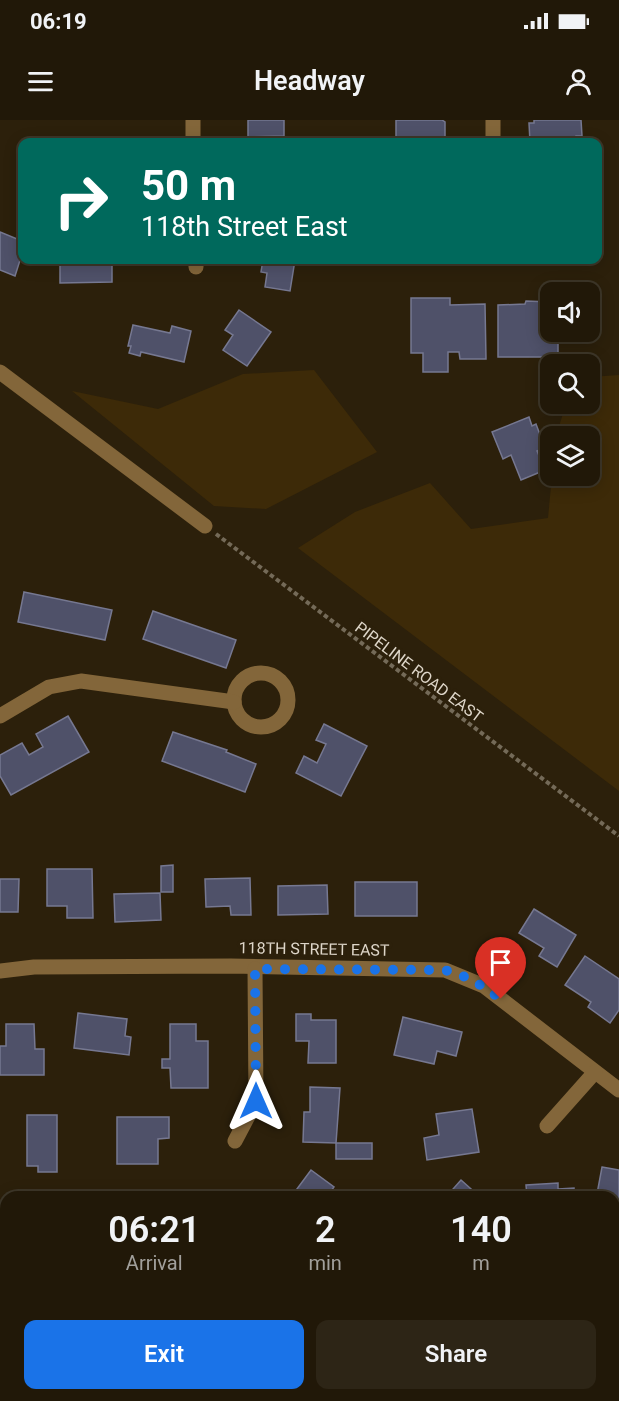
<!DOCTYPE html>
<style>
body{margin:0;font-family:Roboto,sans-serif;background:#2d2516;color:#f1f3f6;height:100vh;display:flex;flex-direction:column;font-size:22px;white-space:nowrap}
*{box-sizing:border-box;margin:0}
p{font-size:20px;color:#a2a09c}
.icon{flex:none;width:33px;height:33px;fill:none;stroke:currentColor;stroke-width:2;stroke-linecap:round;stroke-linejoin:round}
.map{position:relative;flex:1;overflow:hidden}
.drawer{position:absolute;left:0px;top:1071px;width:620px;height:210px;display:flex;flex-direction:column;background:#211808;border-radius:18px 18px 0 0;box-shadow:0 3px 15px #0003,0 0 0 2px #3e3729}
.drawer>*{flex:none}
.banner{position:absolute;left:18px;top:18px;width:584px;height:126px;border-radius:12px;box-shadow:0 3px 15px #0003,0 0 0 2px #3e3729;background:#00695c;color:#fff;overflow:hidden}
.tools{position:absolute;left:540px;top:162px;display:grid;gap:12px}
.tools a{display:grid;place-items:center;width:60px;height:60px;border-radius:12px;background:#211808;box-shadow:0 3px 15px #0003,0 0 0 2px #3e3729;font-size:30px}
.pin{position:absolute;display:grid;place-items:center;width:51px;height:51px;color:#fff;margin:-62px -26px;border-radius:50% 50% 50% 0;rotate:-45deg;box-shadow:0 0 6px #0007}
.pin .icon{rotate:45deg}
.me{position:absolute;width:66px;margin:-33px;rotate:0deg;stroke-linejoin:round;filter:drop-shadow(0 0 4px #0008)}
.turn{display:flex;align-items:center;gap:21px;height:126px;padding:0 24px;font-size:27px}
.turn .icon{width:78px;height:78px;stroke-width:2.5}
.turn b{display:block;font-size:42px;line-height:51px}
.eta{display:flex;justify-content:space-evenly;align-items:center;height:102px;text-align:center}
.eta b{font-size:36px;font-weight:600;line-height:42px}
.cta{display:flex;gap:12px;margin-top:auto;padding:12px 24px}
.cta a{flex:1;height:69px;border-radius:12px;background:#1a73e8;color:#fff;font-size:24px;font-weight:600;line-height:69px;text-align:center}
.cta a+a{background:#2d2516;color:#f1f3f6}
.status{display:flex;justify-content:space-between;align-items:center;height:42px;padding:0 30px;background:#211808;direction:ltr}
.status svg{height:16px;fill:currentColor}
header{display:flex;justify-content:space-between;align-items:center;height:78px;padding:0 24px;background:#211808;font-size:27px;font-weight:600}
.map>svg:first-child{display:block}
.green{fill:#3d2a08}
.building{fill:#4f5169;stroke:#767891;stroke-width:1.5}
.lines{fill:none;stroke-linecap:round;stroke-linejoin:round}
.path{stroke:#746a58;stroke-width:4;stroke-dasharray:4.5 3;stroke-linecap:butt}
.minor{stroke:#83663a;stroke-width:15}
.route{stroke:#1a73e8;stroke-width:10;stroke-dasharray:0 18}
.labels{text-anchor:middle;dominant-baseline:central;stroke-width:6;stroke-linejoin:round;paint-order:stroke}
.street-label{font-size:16px;fill:#ded6c9;stroke:#2c200b}
</style>
<div class="status"><b>06:19</b><svg viewBox="0 0 49 12"><path d="M0 12V9h3v3zM5 12V6h3v6zM10 12V3h3v9zM15 12V0h3v12zM26 1h20v11H26zM47 4h2v5h-2z"/></svg></div>
<header><svg class="icon" aria-label="menu" viewBox="0 0 24 24"><path d="M4 6h16M4 12h16M4 18h16"/></svg>Headway<svg class="icon" aria-label="person" viewBox="0 0 24 24"><circle cx="12" cy="8" r="4"/><path d="M4 21q1-7 8-7t8 7"/></svg></header>
<div class="map">
<svg width="619" height="1281" viewBox="0 0 619 1281">
<rect width="100%" height="100%" fill="#2c200b"/>
<g class="green">
<polygon points="314,250 377,332 266,389 214,386 72,271 158,289 243,254"/>
<polygon points="619,255 619,671 298,428 355,392 430,363 471,409 548,398 552,356 590,356 590,316 556,316 566,284 590,284 590,257"/>
</g>
<g class="building">
<polygon points="248,0 284,0 284,16 248,17"/>
<polygon points="396,0 442,0 445,2 445,22 396,22"/>
<polygon points="534,0 581,0 582,16 576,16 576,22 530,22 529,3 534,3"/>
<polygon points="0,112 22,121 22,134 15,156 0,150"/>
<polygon points="60,140 112,141 112,162 60,163"/>
<polygon points="263,140 295,140 290,171 265,167 267,153 261,152"/>
<polygon points="411,178 450,178 450,185 485,184 486,239 460,239 459,232 448,232 448,252 423,252 423,233 411,233"/>
<polygon points="526,181 550,182 550,212 558,212 558,237 498,237 498,185 525,184"/>
<polygon points="239,190 271,212 247,246 223,230 233,215 225,210"/>
<polygon points="133,205 170,213 172,206 191,211 184,242 141,232 140,236 129,233 131,226 128,226"/>
<polygon points="529,297 532,306 536,304 545,328 537,331 545,350 521,360 511,335 503,339 492,312"/>
<polygon points="24,472 112,490 105,520 18,502"/>
<polygon points="153,491 236,520 226,548 143,519"/>
<polygon points="68,596 89,632 11,675 0,656 0,635 22,623 29,635 43,627 36,614"/>
<polygon points="324,604 367,626 341,676 296,653 304,636 317,643 326,624 316,620"/>
<polygon points="173,612 227,630 226,632 256,644 245,672 162,641"/>
<polygon points="173,745 173,772 161,772 161,746"/>
<polygon points="47,749 92,749 93,798 67,798 67,786 47,786"/>
<polygon points="250,758 251,795 231,795 230,786 206,787 205,759"/>
<polygon points="0,759 19,759 18,792 0,792"/>
<rect x="355" y="762" width="62" height="34"/>
<polygon points="327,765 328,794 278,795 278,766"/>
<polygon points="160,773 161,800 115,802 114,774"/>
<polygon points="534,789 576,815 557,847 539,836 544,828 519,813"/>
<polygon points="585,836 619,859 619,890 610,903 588,887 591,882 565,865"/>
<polygon points="78,893 127,899 125,916 131,917 129,935 74,928"/>
<polygon points="296,894 311,894 311,900 336,900 336,943 308,943 309,921 296,921"/>
<polygon points="403,897 462,912 456,936 437,931 434,944 394,935"/>
<polygon points="6,904 34,904 35,929 44,929 44,955 0,955 0,926 6,926"/>
<polygon points="170,904 196,904 196,921 208,921 208,968 171,968 170,948 162,948 162,939 170,939"/>
<polygon points="310,967 340,968 336,1023 303,1022 304,992 310,992"/>
<polygon points="472,989 479,1032 427,1040 424,1018 439,1015 436,994"/>
<polygon points="27,995 57,995 57,1052 38,1052 38,1046 27,1046"/>
<polygon points="117,997 169,997 169,1018 158,1019 158,1044 117,1044"/>
<rect x="336" y="1023" width="36" height="16"/>
<polygon points="602,1047 619,1050 619,1085 614,1084 614,1077 597,1074"/>
<polygon points="311,1050 334,1067 327,1077 291,1077"/>
<polygon points="461,1060 480,1077 446,1077"/>
<polygon points="558,1063 558,1069 574,1068 574,1077 527,1077 526,1065"/>
<polygon points="108,1070 112,1077 95,1077"/>
<rect x="0" y="1241" width="6" height="33"/>
<polygon points="614,1249 619,1249 619,1281 586,1281 586,1275 614,1275"/>
<rect x="19" y="1275" width="20" height="4"/>
<polygon points="57,1275 94,1275 94,1281 56,1281"/>
<polygon points="133,1275 179,1275 179,1281 133,1280"/>
<polygon points="192,1275 235,1275 236,1281 192,1281"/>
<polygon points="242,1275 289,1275 289,1281 243,1280"/>
<polygon points="325,1275 372,1275 371,1281 325,1278"/>
<rect x="385" y="1275" width="44" height="6"/>
<rect x="439" y="1275" width="46" height="6"/>
<rect x="549" y="1275" width="22" height="6"/>
</g>
<g class="lines">
<polyline class="path" points="216,414 619,716"/>
<g class="minor">
<polyline points="193,0 193,22"/>
<polyline points="493,0 493,22"/>
<polyline points="196,140 196,147"/>
<polyline points="0,252 205,406"/>
<circle cx="261" cy="580" r="27"/>
<polyline points="0,596 49,567 81,561 234,582"/>
<polyline points="0,851 34,847 231,846 445,850 484,866 619,970"/>
<polyline points="547,1006 595,952"/>
<polyline points="235,1021 256,981 255,849"/>
<polyline points="116,1275 116,1281"/>
<polyline points="505,1275 505,1281"/>
</g>
</g>
<g class="lines">
<polyline class="route" points="256,981 255,849 445,850 471,859 501,879"/>
</g>
<g class="labels">
<g class="street-label">
<text transform="translate(419 552) rotate(37)">PIPELINE ROAD EAST</text>
<text transform="translate(314 829) rotate(1)">118TH STREET EAST</text>
</g>
</g>
</svg>
<div class="tools">
<a><svg class="icon" aria-label="sound" viewBox="0 0 24 24"><path d="M4 9h4l5-4v14l-5-4H4zM17 9q2 3 0 6"/></svg></a>
<a><svg class="icon" aria-label="search" viewBox="0 0 24 24"><circle cx="10" cy="10" r="6"/><path d="M15 15l6 6"/></svg></a>
<a><svg class="icon" aria-label="layers" viewBox="0 0 24 24"><path d="M12 4l9 5-9 5-9-5zM3 14l9 5 9-5"/></svg></a>
</div>
<div class="pin" style="left:501px;top:879px;background:#d93025"><svg class="icon" aria-label="arrive" viewBox="0 0 24 24"><path d="M6 21V4h12l-3 4 3 4H6"/></svg></div>
<svg class="me" style="left:256px;top:981px" viewBox="-20 -20 40 40"><path d="M0-17L14 15 0 8-14 15z" fill="#1a73e8" stroke="#fff" stroke-width="4"/></svg>
<div class="banner">
<div class="turn"><svg class="icon" aria-label="right" viewBox="0 0 24 24"><path d="M7 20v-9h11M14 6l5 5-5 5"/></svg><div><b>50 m</b>118th Street East</div></div>
</div>
<section class="drawer">
<div class="eta">
<div><b>06:21</b><p>Arrival</p></div>
<div><b>2</b><p>min</p></div>
<div><b>140</b><p>m</p></div>
</div>
<div class="cta"><a>Exit</a><a>Share</a></div>
</section>
</div>
